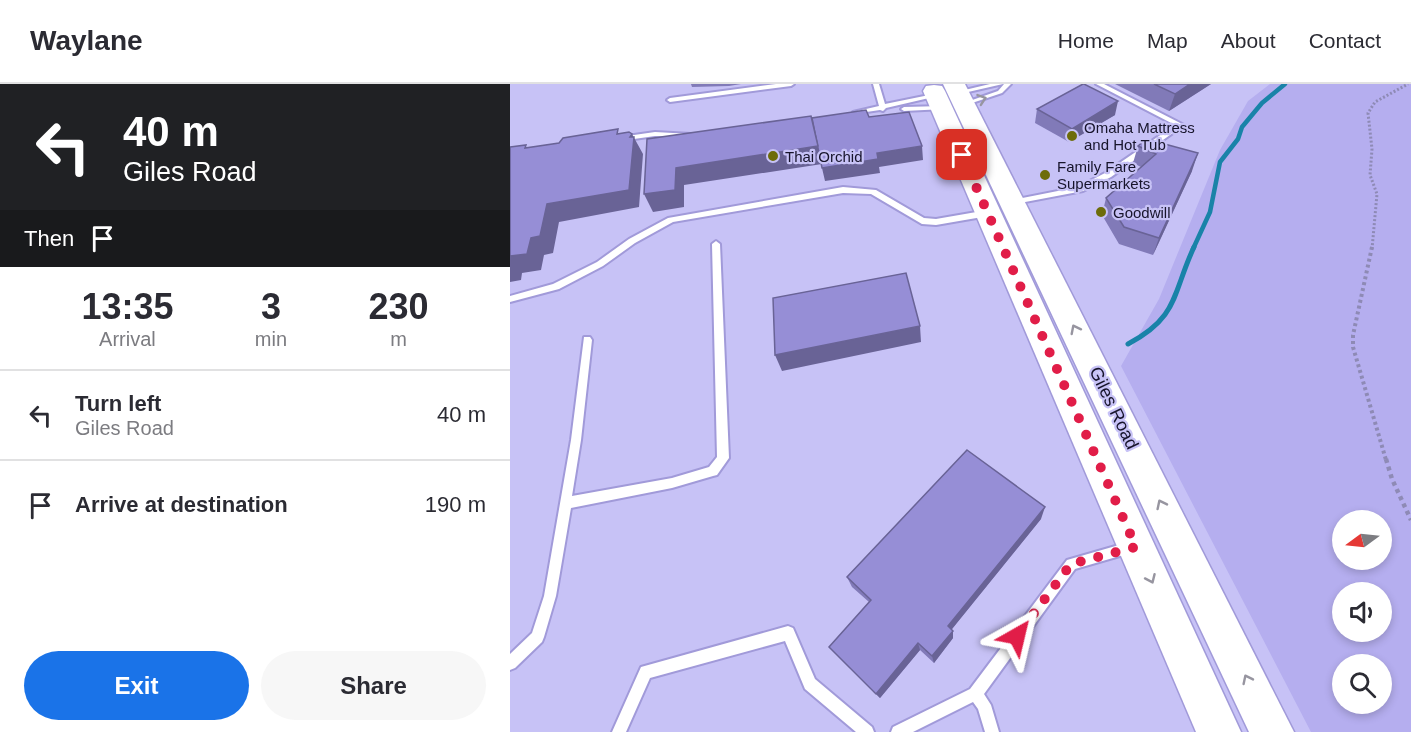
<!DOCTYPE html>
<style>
body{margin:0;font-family:Helvetica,sans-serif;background:#f7f7f7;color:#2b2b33;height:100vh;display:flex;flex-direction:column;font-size:22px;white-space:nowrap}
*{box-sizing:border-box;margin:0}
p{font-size:20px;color:#7c7c81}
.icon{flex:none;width:33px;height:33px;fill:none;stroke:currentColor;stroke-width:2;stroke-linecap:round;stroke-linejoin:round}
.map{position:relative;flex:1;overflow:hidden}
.details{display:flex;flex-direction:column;background:#fff;width:510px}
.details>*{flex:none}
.banner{background:#202124;color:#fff;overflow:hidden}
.needle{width:39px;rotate:255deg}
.controls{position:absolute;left:822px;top:426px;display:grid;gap:12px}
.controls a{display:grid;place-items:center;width:60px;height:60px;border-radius:50%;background:#fff;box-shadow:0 3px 9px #0003;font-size:30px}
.pin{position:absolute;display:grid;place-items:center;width:51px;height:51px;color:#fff;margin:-26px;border-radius:12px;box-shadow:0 3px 9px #0006}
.me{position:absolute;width:66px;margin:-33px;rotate:37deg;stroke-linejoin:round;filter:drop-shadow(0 0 4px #0008)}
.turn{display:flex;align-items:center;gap:21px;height:126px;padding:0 24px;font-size:27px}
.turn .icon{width:78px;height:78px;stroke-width:2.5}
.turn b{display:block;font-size:42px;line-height:51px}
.then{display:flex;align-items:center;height:57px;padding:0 24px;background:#0003;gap:12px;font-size:22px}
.eta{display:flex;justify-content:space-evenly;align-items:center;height:102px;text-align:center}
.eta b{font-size:36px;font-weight:800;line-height:42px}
.action{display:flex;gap:12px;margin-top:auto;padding:12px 24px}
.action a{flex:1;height:69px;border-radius:36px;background:#1a73e8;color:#fff;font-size:24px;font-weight:800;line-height:69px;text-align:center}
.action a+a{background:#f7f7f7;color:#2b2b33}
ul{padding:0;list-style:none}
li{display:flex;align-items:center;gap:18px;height:90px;padding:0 24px;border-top:2px solid #e1e1e2}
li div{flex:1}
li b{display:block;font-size:22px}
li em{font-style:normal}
header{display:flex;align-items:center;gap:36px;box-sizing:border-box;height:84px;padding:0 30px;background:#fff;border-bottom:2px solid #e1e1e2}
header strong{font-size:28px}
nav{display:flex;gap:33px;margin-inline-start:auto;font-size:21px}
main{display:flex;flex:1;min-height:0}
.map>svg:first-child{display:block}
.green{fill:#b5aeef;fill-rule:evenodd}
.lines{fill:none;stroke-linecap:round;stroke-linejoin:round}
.stream-far1{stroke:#1983a8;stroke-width:4.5}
.stream{stroke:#1983a8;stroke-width:5}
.lane-casing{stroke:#a19ad9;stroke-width:4}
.primary-casing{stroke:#a19ad9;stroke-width:3}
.path-far2{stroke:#8e8ab5;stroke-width:3;stroke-dasharray:2 2;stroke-linecap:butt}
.path-far1{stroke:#8e8ab5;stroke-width:4;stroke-dasharray:3 3;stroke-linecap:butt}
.path{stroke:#8e8ab5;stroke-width:4.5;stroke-dasharray:4 4;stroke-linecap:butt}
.lane{fill:#fff;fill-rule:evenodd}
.primary{fill:#fff;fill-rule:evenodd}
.wall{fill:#817ab8}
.shaded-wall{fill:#696396}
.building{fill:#968ed6;stroke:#696396;stroke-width:1.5}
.oneway{stroke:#9795a0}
.route{stroke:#e11d48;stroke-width:10;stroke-dasharray:0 18}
.poi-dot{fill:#6d6c0a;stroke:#c7c2f6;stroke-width:2}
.labels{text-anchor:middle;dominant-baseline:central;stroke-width:4.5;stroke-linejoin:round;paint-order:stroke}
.far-poi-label{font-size:15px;fill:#17142b;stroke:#c7c2f6;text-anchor:start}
.street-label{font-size:18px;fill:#17142b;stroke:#c7c2f6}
</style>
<header>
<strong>Waylane</strong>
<nav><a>Home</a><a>Map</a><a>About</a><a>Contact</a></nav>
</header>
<main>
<section class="details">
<div class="banner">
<div class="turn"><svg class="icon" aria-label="left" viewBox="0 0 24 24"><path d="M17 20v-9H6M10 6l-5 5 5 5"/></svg><div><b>40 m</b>Giles Road</div></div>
<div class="then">Then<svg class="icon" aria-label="arrive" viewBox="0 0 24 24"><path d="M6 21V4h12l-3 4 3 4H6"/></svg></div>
</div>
<div class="eta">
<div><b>13:35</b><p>Arrival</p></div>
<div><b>3</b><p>min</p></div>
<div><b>230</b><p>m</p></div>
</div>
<ul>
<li><svg class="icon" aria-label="left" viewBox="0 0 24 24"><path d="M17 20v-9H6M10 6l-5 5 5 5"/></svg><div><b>Turn left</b><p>Giles Road</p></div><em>40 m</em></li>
<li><svg class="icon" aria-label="arrive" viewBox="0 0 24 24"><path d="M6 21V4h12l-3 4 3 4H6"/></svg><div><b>Arrive at destination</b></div><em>190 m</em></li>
</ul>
<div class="action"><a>Exit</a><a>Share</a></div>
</section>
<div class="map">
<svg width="901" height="648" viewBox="0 0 901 648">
<rect width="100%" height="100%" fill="#c7c2f6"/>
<path class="green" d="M 760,0 L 901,0 L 901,648 L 801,648 L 611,282 L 649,215 L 710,66 L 738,17 ZM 832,436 L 872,436 L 872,476 L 832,476 ZM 832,508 L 872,508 L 872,548 L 832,548 ZM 832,580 L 872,580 L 872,620 L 832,620 Z"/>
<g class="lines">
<polyline class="stream-far1" points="683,165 700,128 710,78 728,55 732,43 752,19 775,0"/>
<path class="stream" d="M 618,260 C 669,233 662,210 684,163"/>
<defs>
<g id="lane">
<polygon points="266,0 284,0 281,2 160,18 157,16 160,14"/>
<polygon points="363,0 369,0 375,20 429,9 432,11 376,24 373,27 370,26 343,30 343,28 369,22"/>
<polygon points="480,0 493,0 445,11 442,9"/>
<polygon points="494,0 501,0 492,9 453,22 448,21 488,7"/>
<polygon points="586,0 594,0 674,41 601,93 573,107 499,121 499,117 502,116 568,103 595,89 665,41"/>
<polygon points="433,22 435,23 435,25 394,27 391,25 394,23"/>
<polygon points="145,48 181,50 185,52 181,54 145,52 110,57 106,55 110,53"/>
<polygon points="333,103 366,106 414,134 426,135 478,126 482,129 478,132 426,141 412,140 361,110 333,109 163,138 125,159 93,182 49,205 0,218 0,212 43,200 87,178 119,155 158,134"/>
<polygon points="206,157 210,160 219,374 207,391 203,392 162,404 61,424 46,512 34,553 32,558 5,584 0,586 0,570 22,549 34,512 61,356 74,253 80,253 82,256 71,356 62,412 162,394 199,383 207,373 202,160"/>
<polygon points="623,457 627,459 629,463 627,467 565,485 474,610 481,621 489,648 475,648 468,625 463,618 403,648 381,648 383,643 460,605 557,476"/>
<polygon points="278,542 283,544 305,595 362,643 364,648 346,648 295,605 275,557 140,594 116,648 102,648 131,583"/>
</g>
<g id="primary">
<polygon points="433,0 455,0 784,648 739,648"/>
<polygon points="424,1 432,2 435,7 731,648 686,648 413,7 416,2"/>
</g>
</defs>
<use href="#lane" class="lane-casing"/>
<use href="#primary" class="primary-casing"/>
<polyline class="path-far2" points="862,165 867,110 860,91 862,65 858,29 865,18 898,0"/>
<polyline class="path-far1" points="862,163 843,251 843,263 876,376"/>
<polyline class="path" points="876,375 882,395 901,436"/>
<use href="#lane" class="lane"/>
<use href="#primary" class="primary"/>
</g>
<g class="wall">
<polygon points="181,0 231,0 219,2 182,3"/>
<polygon points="605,0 701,0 659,27"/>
<polygon points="527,25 605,31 559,58 525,39"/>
<polygon points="628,62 682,87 643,171 609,160 592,131 596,114 631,83 623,79"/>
<polygon points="531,435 441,546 443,554 424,579 410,566 370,614 319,563 359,518 342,503 337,493"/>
</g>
<g class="shaded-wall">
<polygon points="680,0 701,0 659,27 665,10"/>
<polygon points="608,17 605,31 559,58 562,45"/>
<polygon points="122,50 133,70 129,123 49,138 43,169 34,171 31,186 12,189 11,196 0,198 0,172 21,154 37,120 120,53"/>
<polygon points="308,62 312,80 174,101 174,123 143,128 134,110 166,84"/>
<polygon points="412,62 413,76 369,83 370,89 315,97 312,84 367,69"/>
<polygon points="688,69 682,87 643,171 649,154"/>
<polygon points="410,242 411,258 272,287 265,271"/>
<polygon points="535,423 531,435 438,550 438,542"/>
<polygon points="443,547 443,554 424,579 422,572"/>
<polygon points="408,559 410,566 370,614 366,610"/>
</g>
<g class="building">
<polygon points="573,0 574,0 608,17 562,45 527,25"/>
<polygon points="644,0 680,0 665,10"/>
<polygon points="356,26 359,33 399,28 412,62 367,69 368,75 312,84 302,34"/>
<polygon points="301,32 308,62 166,84 165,106 134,110 137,55"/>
<polygon points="108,45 107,50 119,48 122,50 120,53 124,53 119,106 37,120 30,152 21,154 17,170 0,172 0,63 16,61 15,64 49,59 53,54"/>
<polygon points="636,55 688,69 649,154 614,143 596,114 646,70 628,62"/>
<polygon points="396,189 410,242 265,271 263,214"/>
<polygon points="457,366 535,423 438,542 443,547 422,572 408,559 366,610 319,563 361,516 337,493"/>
</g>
<defs><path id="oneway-chevron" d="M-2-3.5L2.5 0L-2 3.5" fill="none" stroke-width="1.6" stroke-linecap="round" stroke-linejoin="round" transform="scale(1.5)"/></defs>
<g class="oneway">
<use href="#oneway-chevron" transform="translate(472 15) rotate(-19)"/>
<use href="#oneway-chevron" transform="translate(565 245) rotate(-117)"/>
<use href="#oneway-chevron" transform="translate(651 420) rotate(-116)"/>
<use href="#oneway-chevron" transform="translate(641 495) rotate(66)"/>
<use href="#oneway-chevron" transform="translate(737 595) rotate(-116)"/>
</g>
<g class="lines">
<polyline class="route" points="452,71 626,463 561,480 507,552"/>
</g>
<g class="poi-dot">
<circle cx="562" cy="52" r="6"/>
<circle cx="263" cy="72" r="6"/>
<circle cx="535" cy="91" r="6"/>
<circle cx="591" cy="128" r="6"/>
</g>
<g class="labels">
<g class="far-poi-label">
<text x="574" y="43">Omaha Mattress<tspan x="574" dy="17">and Hot Tub</tspan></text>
<text x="275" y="72">Thai Orchid</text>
<text x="547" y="82">Family Fare<tspan x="547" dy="17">Supermarkets</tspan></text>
<text x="603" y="128">Goodwill</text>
</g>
<g class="street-label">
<text transform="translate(604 324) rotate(64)">Giles Road</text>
</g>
</g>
</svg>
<div class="controls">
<a><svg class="needle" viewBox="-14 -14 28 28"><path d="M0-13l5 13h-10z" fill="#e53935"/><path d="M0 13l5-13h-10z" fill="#7c7c81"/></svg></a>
<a><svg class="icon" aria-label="sound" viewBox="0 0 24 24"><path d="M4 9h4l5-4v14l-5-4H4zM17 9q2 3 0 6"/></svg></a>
<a><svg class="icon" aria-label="search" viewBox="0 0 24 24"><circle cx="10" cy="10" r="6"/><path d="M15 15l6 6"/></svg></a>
</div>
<div class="pin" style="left:452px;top:71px;background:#d93025"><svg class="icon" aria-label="arrive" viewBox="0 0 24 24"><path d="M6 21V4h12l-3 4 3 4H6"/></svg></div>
<svg class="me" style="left:507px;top:552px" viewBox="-20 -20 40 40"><path d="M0-17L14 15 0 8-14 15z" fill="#e11d48" stroke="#fff" stroke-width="4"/></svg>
</div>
</main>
